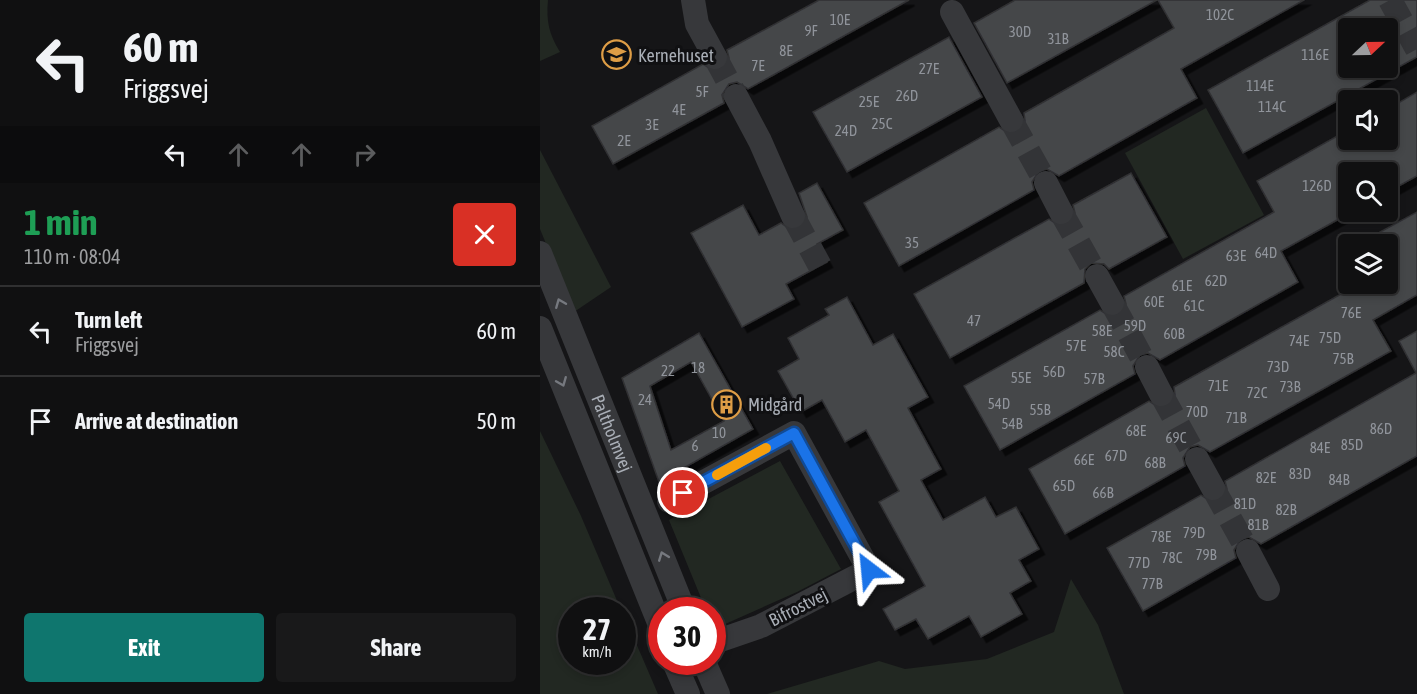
<!DOCTYPE html>
<meta charset="utf-8">
<style>
body{margin:0;font-family:"Asap Condensed",sans-serif;background:#19191a;color:#f1f3f6;height:100vh;display:flex;flex-direction:column;font-size:22px;white-space:nowrap}
*{box-sizing:border-box;margin:0}
p{font-size:20px;color:#9c9d9f}
.icon{flex:none;width:33px;height:33px;fill:none;stroke:currentColor;stroke-width:2;stroke-linecap:round;stroke-linejoin:round}
.map{position:relative;flex:1;overflow:hidden}
.side{display:flex;flex-direction:column;background:#101011;width:540px}
.side>*{flex:none}
.top-card{background:#101011;color:#f1f3f6;overflow:hidden}
.needle{width:39px;rotate:68deg}
.controls{position:absolute;left:798px;top:18px;display:grid;gap:12px}
.controls a{display:grid;place-items:center;width:60px;height:60px;border-radius:6px;background:#101011;box-shadow:0 3px 9px #0003,0 0 0 2px #303031;font-size:30px}
.speed{position:absolute;left:18px;top:597px;display:flex;gap:12px;font-size:30px;font-weight:700;text-align:center}
.speed>*{display:grid;place-content:center;width:78px;height:78px;border-radius:50%;background:#101011;box-shadow:0 3px 9px #0003,0 0 0 2px #303031;line-height:1}
.speed small{font-size:15px;font-weight:400}
.speed .limit{border:9px solid #d22;background:#fff;color:#111}
.pin{position:absolute;display:grid;place-items:center;width:51px;height:51px;color:#fff;margin:-26px;border:3px solid #fff;border-radius:50%;box-shadow:0 2px 6px #0007}
.me{position:absolute;width:66px;margin:-33px;rotate:331deg;stroke-linejoin:round;filter:drop-shadow(0 0 4px #0008)}
.turn{display:flex;align-items:center;gap:21px;height:126px;padding:0 24px;font-size:27px}
.turn .icon{width:78px;height:78px;stroke-width:2.5}
.turn b{display:block;font-size:42px;line-height:51px}
.lanes{display:flex;align-items:center;height:57px;padding:0 24px;background:#0003;justify-content:center;gap:30px;direction:ltr}
.lanes .off{opacity:.35}
.round{display:grid;place-items:center;flex:none;width:63px;height:63px;border-radius:6px;background:#19191a}
.head{display:flex;align-items:center;justify-content:space-between;height:102px;padding:0 24px}
h1{font-size:36px;font-weight:700;line-height:45px;color:#1e9e55}
.button{display:flex;gap:12px;margin-top:auto;padding:12px 24px}
.button a{flex:1;height:69px;border-radius:6px;background:#0f766e;color:#fff;font-size:24px;font-weight:700;line-height:69px;text-align:center}
.button a+a{background:#19191a;color:#f1f3f6}
ul{padding:0;list-style:none}
li{display:flex;align-items:center;gap:18px;height:90px;padding:0 24px;border-top:2px solid #303031}
li div{flex:1}
li b{display:block;font-size:22px}
li em{font-style:normal}
main{display:flex;flex:1;min-height:0}
.map>svg:first-child{display:block}
.green{fill:#222822}
.building{fill:#44464a;stroke:#303033;stroke-width:1.5;fill-rule:evenodd;filter:url(#shadow)}
.lines{fill:none;stroke-linecap:round;stroke-linejoin:round}
.minor-tunnel{stroke:#333437;stroke-width:24;stroke-dasharray:24 12;stroke-linecap:butt}
.minor{stroke:#37383b;stroke-width:24}
.oneway{stroke:#76797f}
.route-casing{stroke:#114b97;stroke-width:15}
.route{stroke:#1a73e8;stroke-width:10}
.slow{stroke:#f59e0b;stroke-width:10}
.labels{text-anchor:middle;dominant-baseline:central;stroke-width:6;stroke-linejoin:round;paint-order:stroke}
.number-label{font-size:15px;fill:#90949b}
.poi-label{font-size:18px;fill:#a9aeb6;stroke:#101012;text-anchor:start}
.street-label{font-size:18px;fill:#a9aeb6;stroke:#101012}
</style>
<main>
<section class="side">
<div class="top-card">
<div class="turn"><svg class="icon" aria-label="left" viewBox="0 0 24 24"><path d="M17 20v-9H6M10 6l-5 5 5 5"/></svg><div><b>60 m</b>Friggsvej</div></div>
<div class="lanes"><svg class="icon" aria-label="left" viewBox="0 0 24 24"><path d="M17 20v-9H6M10 6l-5 5 5 5"/></svg><svg class="icon off" aria-label="ahead" viewBox="0 0 24 24"><path d="M12 20V5M6 11l6-6 6 6"/></svg><svg class="icon off" aria-label="ahead" viewBox="0 0 24 24"><path d="M12 20V5M6 11l6-6 6 6"/></svg><svg class="icon off" aria-label="right" viewBox="0 0 24 24"><path d="M7 20v-9h11M14 6l5 5-5 5"/></svg></div>
</div>
<div class="head"><div><h1>1 min</h1><p>110 m · 08:04</p></div><a class="round" style="background:#d93025;color:#fff"><svg class="icon" aria-label="close" viewBox="0 0 24 24"><path d="M6 6l12 12M18 6L6 18"/></svg></a></div>
<ul>
<li><svg class="icon" aria-label="left" viewBox="0 0 24 24"><path d="M17 20v-9H6M10 6l-5 5 5 5"/></svg><div><b>Turn left</b><p>Friggsvej</p></div><em>60 m</em></li>
<li><svg class="icon" aria-label="arrive" viewBox="0 0 24 24"><path d="M6 21V4h12l-3 4 3 4H6"/></svg><div><b>Arrive at destination</b></div><em>50 m</em></li>
</ul>
<div class="button"><a>Exit</a><a>Share</a></div>
</section>
<div class="map">
<svg width="877" height="694" viewBox="0 0 877 694">
<defs>
<filter id="shadow"><feDropShadow dx="5.5" dy="5.5" stdDeviation="0" flood-color="#0009"/></filter>
</defs>
<rect width="100%" height="100%" fill="#151517"/>
<g class="green">
<path d="M 0,0 L 8,0 C 6,21 9,34 20,52 L 0,61 Z"/>
<polygon points="666,108 724,215 643,259 585,153"/>
<polygon points="0,150 71,287 34,312 0,229"/>
<polygon points="0,431 41,516 81,610 32,610 32,662 82,662 83,613 118,694 0,694"/>
<polygon points="240,461 301,569 257,592 174,629 172,610 166,610 129,520"/>
<polygon points="531,579 558,625 584,694 227,694 339,661 365,669 447,659 514,632"/>
</g>
<g class="building">
<polygon points="279,0 369,0 208,89 197,82 189,84 182,95 184,103 73,164 52,126 163,64 174,71 182,69 189,58 187,50"/>
<polygon points="475,0 617,0 467,83 434,23"/>
<polygon points="618,0 764,0 641,69 657,98 519,176 507,169 499,171 492,182 494,190 359,266 324,203 459,127 470,134 478,132 485,121 484,113 634,28"/>
<path d="M 830,0 L 877,0 L 877,57 L 703,153 L 668,90 ZM 808,28 L 848,28 L 848,68 L 808,68 Z"/>
<polygon points="409,37 442,97 307,172 273,112"/>
<polygon points="877,92 877,176 848,192 848,172 808,172 808,214 741,251 758,282 620,360 608,353 600,355 593,366 595,374 460,450 424,386 560,310 571,317 579,315 586,304 584,296 734,212 717,181 808,130 808,140 848,140 848,109"/>
<polygon points="591,173 627,237 569,269 564,264 551,263 545,269 544,283 410,358 374,294 509,219 520,226 528,224 535,213 533,205"/>
<polygon points="277,183 303,230 277,244 287,262 246,284 254,299 202,327 151,233 203,205 219,235 241,223 251,230 258,229 264,225 267,217 259,193"/>
<polygon points="877,212 877,295 833,320 851,351 670,452 658,445 650,447 643,458 645,466 525,534 489,469 609,401 620,408 628,406 635,395 634,387 819,284 848,284 848,244 818,244"/>
<polygon points="307,297 333,345 353,334 388,397 368,408 401,469 381,480 403,520 445,497 456,517 476,507 499,549 479,560 491,581 470,593 482,614 441,637 429,616 388,639 376,619 355,630 343,609 385,586 339,502 359,491 326,430 305,442 282,400 261,412 238,371 259,359 248,338 289,315 285,309"/>
<polygon points="877,331 877,456 721,544 709,537 701,539 694,550 696,558 603,611 567,548 661,495 672,502 680,500 687,489 685,481 876,373 859,341"/>
<path d="M 159,333 L 213,429 L 119,482 L 82,378 ZM 151,362 L 184,421 L 131,450 L 110,386 Z"/>
</g>
<g class="lines">
<g class="minor-tunnel">
<polyline points="850,0 877,49"/>
<polyline points="175,57 196,96"/>
<polyline points="471,120 506,183"/>
<polyline points="521,212 557,276"/>
<polyline points="253,216 280,266"/>
<polyline points="572,303 607,367"/>
<polyline points="621,394 657,459"/>
<polyline points="673,488 708,551"/>
</g>
<g class="minor">
<polyline points="153,0 157,24 175,57"/>
<polyline points="412,12 471,120"/>
<polyline points="196,96 220,141 253,216"/>
<polyline points="506,183 521,212"/>
<path id="s1" d="M 0,253 L 144,610"/>
<polyline points="557,276 572,303"/>
<polyline points="0,328 122,630"/>
<polyline points="607,367 621,394"/>
<polyline points="657,459 673,488"/>
<polyline points="129,501 254,433 329,570 221,626 172,643"/>
<polyline points="708,551 728,589"/>
<polyline points="134,662 148,694"/>
<polyline points="164,662 178,694"/>
</g>
</g>
<defs><path id="oneway-chevron" d="M-2-3.5L2.5 0L-2 3.5" fill="none" stroke-width="1.6" stroke-linecap="round" stroke-linejoin="round" transform="scale(1.5)"/></defs>
<g class="oneway">
<use href="#oneway-chevron" transform="translate(20 303) rotate(-112)"/>
<use href="#oneway-chevron" transform="translate(22 382) rotate(68)"/>
<use href="#oneway-chevron" transform="translate(123 556) rotate(-111)"/>
</g>
<g class="lines">
<defs>
<polyline id="route" points="143,493 254,433 329,570"/>
</defs>
<use href="#route" class="route-casing"/>
<use href="#route" class="route"/>
<polyline class="slow" points="177,475 226,448"/>
</g>
<defs>
<symbol id="school-ring" viewBox="-11 -11 22 22"><circle r="9.5" fill="#101012" stroke="#de9d46" stroke-width="1.5"/><path d="M0-5L7-2L0 1L-7-2ZM-4 1L0 2.5L4 1V4Q0 6-4 4Z" fill="#de9d46"/></symbol>
<symbol id="building-ring" viewBox="-11 -11 22 22"><circle r="9.5" fill="#101012" stroke="#de9d46" stroke-width="1.5"/><path d="M-4-6H4V6H1V3H-1V6H-4ZM-2.5-4.3h1.7v1.8h-1.7ZM.8-4.3h1.7v1.8H.8ZM-2.5-1h1.7V.8h-1.7ZM.8-1h1.7V.8H.8Z" fill="#de9d46"/></symbol>
</defs>
<g fill-rule="evenodd">
<use href="#school-ring" x="60" y="38" width="33" height="33"/>
<use href="#building-ring" x="170" y="388" width="33" height="33"/>
</g>
<g class="labels">
<g class="number-label">
<text x="680" y="14">102C</text>
<text x="300" y="19">10E</text>
<text x="271" y="30">9F</text>
<text x="480" y="31">30D</text>
<text x="518" y="38">31B</text>
<text x="246" y="50">8E</text>
<text x="775" y="54">116E</text>
<text x="218" y="65">7E</text>
<text x="389" y="68">27E</text>
<text x="720" y="85">114E</text>
<text x="162" y="91">5F</text>
<text x="367" y="95">26D</text>
<text x="329" y="101">25E</text>
<text x="732" y="106">114C</text>
<text x="139" y="109">4E</text>
<text x="342" y="123">25C</text>
<text x="112" y="124">3E</text>
<text x="306" y="130">24D</text>
<text x="84" y="140">2E</text>
<text x="777" y="185">126D</text>
<text x="372" y="242">35</text>
<text x="726" y="252">64D</text>
<text x="696" y="255">63E</text>
<text x="676" y="280">62D</text>
<text x="642" y="285">61E</text>
<text x="614" y="301">60E</text>
<text x="654" y="305">61C</text>
<text x="811" y="312">76E</text>
<text x="434" y="320">47</text>
<text x="595" y="325">59D</text>
<text x="562" y="330">58E</text>
<text x="634" y="333">60B</text>
<text x="790" y="337">75D</text>
<text x="759" y="340">74E</text>
<text x="536" y="345">57E</text>
<text x="574" y="351">58C</text>
<text x="803" y="358">75B</text>
<text x="738" y="366">73D</text>
<text x="158" y="367">18</text>
<text x="128" y="370">22</text>
<text x="514" y="371">56D</text>
<text x="481" y="377">55E</text>
<text x="554" y="378">57B</text>
<text x="678" y="385">71E</text>
<text x="750" y="386">73B</text>
<text x="717" y="392">72C</text>
<text x="105" y="399">24</text>
<text x="459" y="403">54D</text>
<text x="500" y="409">55B</text>
<text x="657" y="411">70D</text>
<text x="696" y="417">71B</text>
<text x="472" y="423">54B</text>
<text x="841" y="428">86D</text>
<text x="596" y="430">68E</text>
<text x="179" y="432">10</text>
<text x="636" y="437">69C</text>
<text x="812" y="444">85D</text>
<text x="155" y="445">6</text>
<text x="780" y="447">84E</text>
<text x="576" y="455">67D</text>
<text x="544" y="459">66E</text>
<text x="615" y="462">68B</text>
<text x="760" y="473">83D</text>
<text x="726" y="477">82E</text>
<text x="799" y="479">84B</text>
<text x="524" y="485">65D</text>
<text x="563" y="492">66B</text>
<text x="705" y="503">81D</text>
<text x="746" y="509">82B</text>
<text x="718" y="524">81B</text>
<text x="654" y="532">79D</text>
<text x="621" y="536">78E</text>
<text x="666" y="554">79B</text>
<text x="632" y="557">78C</text>
<text x="599" y="562">77D</text>
<text x="612" y="583">77B</text>
</g>
<g class="poi-label">
<text x="98" y="55">Kernehuset</text>
<text x="208" y="404">Midgård</text>
</g>
<g class="street-label">
<text stroke="none"><textPath href="#s1" startOffset="194">Paltholmvej</textPath></text>
<text transform="translate(258 607) rotate(-27)">Bifrostvej</text>
</g>
</g>
</svg>
<div class="controls">
<a><svg class="needle" viewBox="-14 -14 28 28"><path d="M0-13l5 13h-10z" fill="#e53935"/><path d="M0 13l5-13h-10z" fill="#9c9d9f"/></svg></a>
<a><svg class="icon" aria-label="sound" viewBox="0 0 24 24"><path d="M4 9h4l5-4v14l-5-4H4zM17 9q2 3 0 6"/></svg></a>
<a><svg class="icon" aria-label="search" viewBox="0 0 24 24"><circle cx="10" cy="10" r="6"/><path d="M15 15l6 6"/></svg></a>
<a><svg class="icon" aria-label="layers" viewBox="0 0 24 24"><path d="M12 4l9 5-9 5-9-5zM3 14l9 5 9-5"/></svg></a>
</div>
<div class="speed"><div>27<small>km/h</small></div><div class="limit">30</div></div>
<div class="pin" style="left:143px;top:493px;background:#d93025"><svg class="icon" aria-label="arrive" viewBox="0 0 24 24"><path d="M6 21V4h12l-3 4 3 4H6"/></svg></div>
<svg class="me" style="left:329px;top:570px" viewBox="-20 -20 40 40"><path d="M0-17L14 15 0 8-14 15z" fill="#1a73e8" stroke="#fff" stroke-width="4"/></svg>
</div>
</main>
